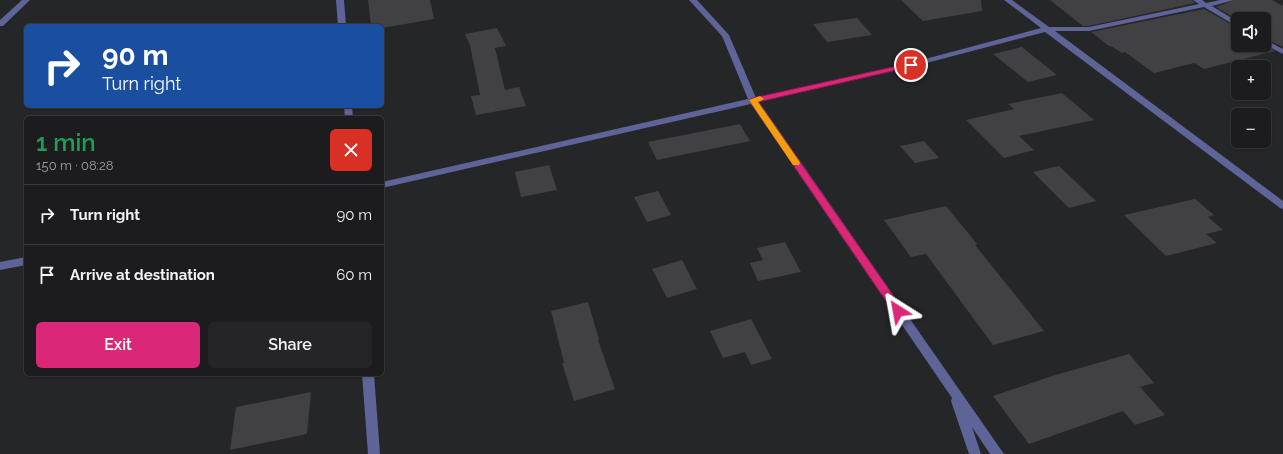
<!DOCTYPE html>
<meta charset="utf-8">
<style>
body{margin:0;font-family:Raleway,sans-serif;background:#252527;color:#f1f3f6;height:100vh;display:flex;flex-direction:column;font-size:15px;white-space:nowrap}
*{box-sizing:border-box;margin:0}
p{font-size:13px;color:#a0a1a4}
.icon{flex:none;width:22px;height:22px;fill:none;stroke:currentColor;stroke-width:2;stroke-linecap:round;stroke-linejoin:round}
.map{position:relative;flex:1;overflow:hidden}
.sheet{position:absolute;left:24px;top:116px;width:360px;height:260px;display:flex;flex-direction:column;background:#1c1c1e;border-radius:6px;box-shadow:0 1px 3px #0004,0 0 0 1px #3a3a3c}
.sheet>*{flex:none}
.hud{position:absolute;left:24px;top:24px;width:360px;height:84px;border-radius:6px;box-shadow:0 1px 3px #0004,0 0 0 1px #3a3a3c;background:#1a4fa0;color:#fff;overflow:hidden}
.buttons{position:absolute;left:1231px;top:12px;display:grid;gap:8px}
.buttons a{display:grid;place-items:center;width:40px;height:40px;border-radius:6px;background:#1c1c1e;box-shadow:0 1px 3px #0004,0 0 0 1px #3a3a3c;font-size:20px}
.pin{position:absolute;display:grid;place-items:center;width:34px;height:34px;color:#fff;margin:-17px;border:2px solid #fff;border-radius:50%;box-shadow:0 1px 4px #0007}
.me{position:absolute;width:44px;margin:-22px;rotate:326deg;stroke-linejoin:round;filter:drop-shadow(0 0 3px #0008)}
.turn{display:flex;align-items:center;gap:14px;height:84px;padding:0 12px;font-size:18px}
.turn .icon{width:52px;height:52px;stroke-width:2.5}
.turn b{display:block;font-size:28px;line-height:34px}
.round{display:grid;place-items:center;flex:none;width:42px;height:42px;border-radius:6px;background:#252527}
.headline{display:flex;align-items:center;justify-content:space-between;height:68px;padding:0 12px}
h1{font-size:24px;font-weight:600;line-height:30px;color:#1e9e55}
.cta{display:flex;gap:8px;margin-top:auto;padding:8px 12px}
.cta a{flex:1;height:46px;border-radius:6px;background:#db2777;color:#fff;font-size:16px;font-weight:600;line-height:46px;text-align:center}
.cta a+a{background:#252527;color:#f1f3f6}
ul{padding:0;list-style:none}
li{display:flex;align-items:center;gap:12px;height:60px;padding:0 12px;border-top:1px solid #3a3a3c}
li div{flex:1}
li b{display:block;font-size:15px}
li em{font-style:normal}
.map>svg:first-child{display:block}
.building{fill:#414144}
.lines{fill:none;stroke-linecap:round;stroke-linejoin:round}
.minor{fill:#5e6398;fill-rule:evenodd}
.route{fill:#db2777;stroke:#8e194d}
.slow{fill:#f59e0b}
</style>
<div class="map">
<svg width="1283" height="454" viewBox="0 0 1283 454">
<rect width="100%" height="100%" fill="#252628"/>
<g class="building">
<polygon points="368,0 430,0 434,19 382,28 382,26 371,26"/>
<polygon points="901,0 981,0 982,11 923,21"/>
<polygon points="1050,0 1192,0 1195,3 1089,26 1083,26"/>
<polygon points="1235,0 1272,0 1283,6 1283,47 1264,38 1264,19 1238,19 1238,20 1216,7"/>
<polygon points="1204,9 1238,28 1238,45 1263,45 1275,51 1204,69 1194,63 1154,73 1125,52 1122,53 1111,46 1109,46 1091,32"/>
<polygon points="857,18 872,35 827,42 813,24"/>
<polygon points="497,28 506,46 495,48 505,90 519,87 526,106 476,115 471,96 480,95 470,45 465,34"/>
<polygon points="1022,47 1057,75 1028,82 993,54"/>
<polygon points="1062,93 1094,120 1019,136 1034,150 1004,158 966,120 1014,109 1008,104"/>
<polygon points="740,124 750,141 657,160 648,142"/>
<polygon points="924,141 939,158 915,163 900,146"/>
<polygon points="549,165 557,190 521,197 515,172"/>
<polygon points="1059,166 1096,201 1069,208 1033,172"/>
<polygon points="658,191 671,215 647,222 634,197"/>
<polygon points="1195,199 1214,215 1208,217 1223,230 1206,234 1217,243 1166,256 1124,215"/>
<polygon points="946,206 977,244 975,245 1044,331 993,345 926,254 911,257 884,220"/>
<polygon points="785,242 801,272 758,281 750,263 763,260 757,248"/>
<polygon points="682,260 697,289 667,298 652,269"/>
<polygon points="588,302 599,339 598,340 615,389 574,401 562,363 564,363 551,311"/>
<polygon points="751,319 772,359 751,365 745,352 723,358 710,331"/>
<polygon points="1129,354 1154,383 1140,387 1165,415 1135,425 1123,411 1029,444 993,396 1052,376"/>
<polygon points="311,392 307,434 230,450 236,407"/>
</g>
<g class="lines">
<g class="minor">
<polygon points="22,0 30,0 3,26 0,26 0,20"/>
<polygon points="336,0 344,0 346,26 338,26"/>
<polygon points="689,0 697,0 729,35 756,98 910,63 1041,28 1004,0 1012,0 1049,27 1089,27 1199,4 1193,0 1202,0 1206,3 1220,0 1234,0 1212,6 1238,22 1238,27 1204,7 1089,31 1055,31 1283,201 1283,209 1280,208 1045,32 911,67 759,102 1004,454 990,454 972,427 981,454 969,454 951,401 952,398 751,104 382,188 382,182 748,99 722,36"/>
<polygon points="1264,39 1283,49 1283,54 1264,44"/>
<polygon points="344,106 352,106 353,118 345,118"/>
<polygon points="26,257 26,265 0,270 0,262"/>
<polygon points="362,374 374,374 380,454 368,454"/>
</g>
</g>
<polygon class="route" points="911,63 914,63 914,66 758,102 902,308 903,311 902,314 895,314 749,100 753,98"/>
<polygon class="slow" points="760,96 764,99 758,102 799,161 800,163 799,165 793,165 749,100"/>
</svg>
<div class="buttons">
<a><svg class="icon" aria-label="sound" viewBox="0 0 24 24"><path d="M4 9h4l5-4v14l-5-4H4zM17 9q2 3 0 6"/></svg></a>
<a>+</a>
<a>−</a>
</div>
<div class="pin" style="left:911px;top:65px;background:#d93025"><svg class="icon" aria-label="arrive" viewBox="0 0 24 24"><path d="M6 21V4h12l-3 4 3 4H6"/></svg></div>
<svg class="me" style="left:898px;top:311px" viewBox="-20 -20 40 40"><path d="M0-17L14 15 0 8-14 15z" fill="#db2777" stroke="#fff" stroke-width="4"/></svg>
<div class="hud">
<div class="turn"><svg class="icon" aria-label="right" viewBox="0 0 24 24"><path d="M7 20v-9h11M14 6l5 5-5 5"/></svg><div><b>90 m</b>Turn right</div></div>
</div>
<section class="sheet">
<div class="headline"><div><h1>1 min</h1><p>150 m · 08:28</p></div><a class="round" style="background:#d93025;color:#fff"><svg class="icon" aria-label="close" viewBox="0 0 24 24"><path d="M6 6l12 12M18 6L6 18"/></svg></a></div>
<ul>
<li><svg class="icon" aria-label="right" viewBox="0 0 24 24"><path d="M7 20v-9h11M14 6l5 5-5 5"/></svg><div><b>Turn right</b></div><em>90 m</em></li>
<li><svg class="icon" aria-label="arrive" viewBox="0 0 24 24"><path d="M6 21V4h12l-3 4 3 4H6"/></svg><div><b>Arrive at destination</b></div><em>60 m</em></li>
</ul>
<div class="cta"><a>Exit</a><a>Share</a></div>
</section>
</div>
